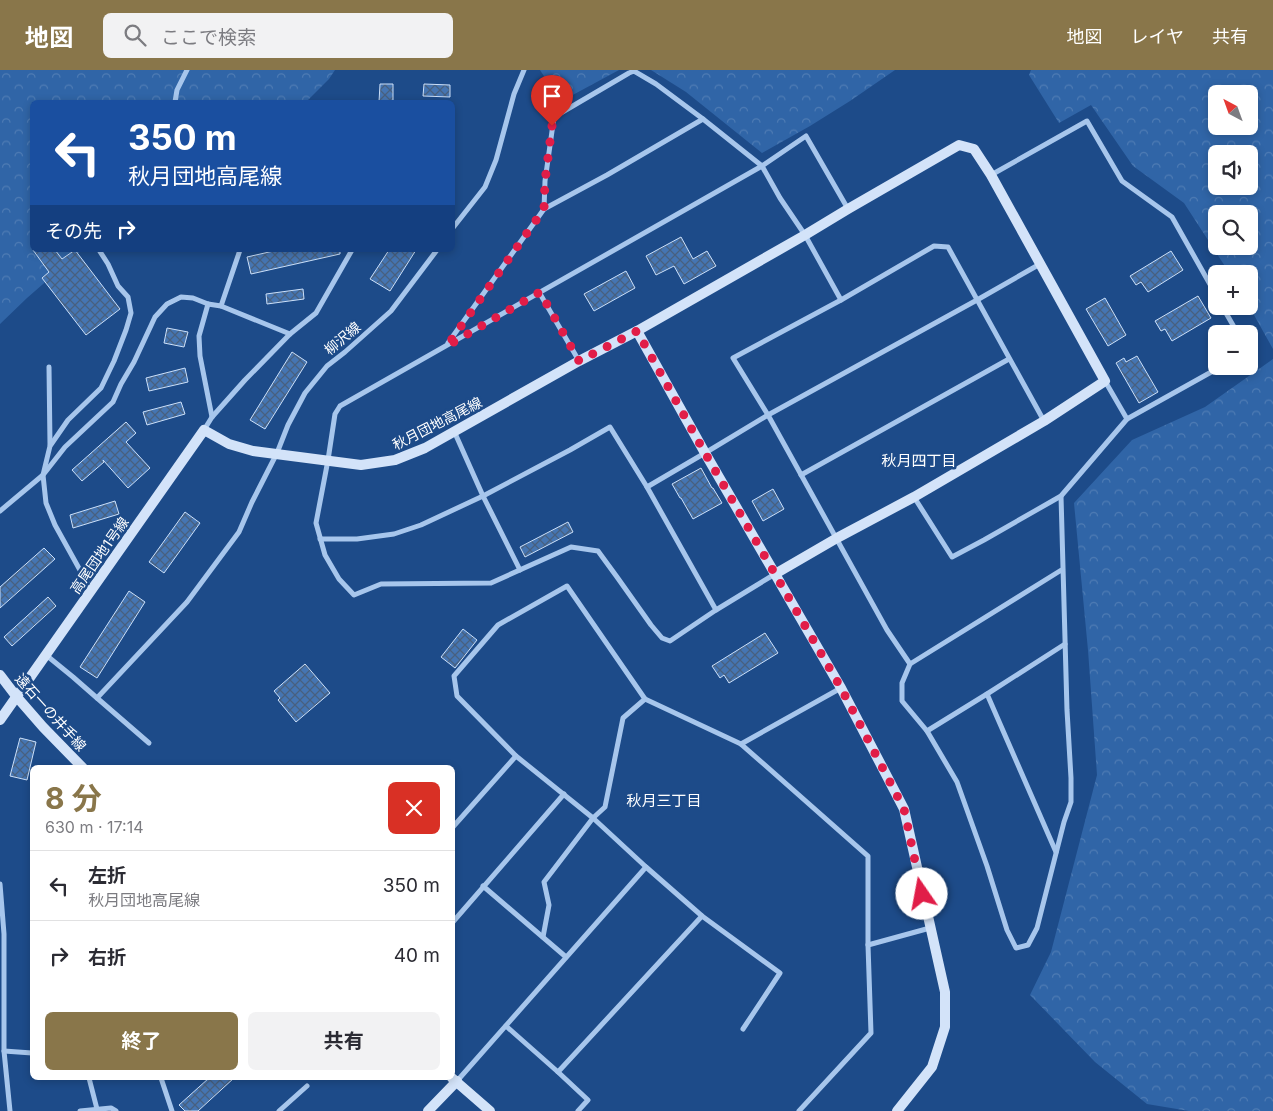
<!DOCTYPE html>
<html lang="ja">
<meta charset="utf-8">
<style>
body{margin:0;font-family:Inter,"Noto Sans JP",sans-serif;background:#f2f2f3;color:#2b2b33;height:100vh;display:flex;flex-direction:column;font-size:19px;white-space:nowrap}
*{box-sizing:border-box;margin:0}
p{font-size:16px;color:#7c7c81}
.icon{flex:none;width:28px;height:28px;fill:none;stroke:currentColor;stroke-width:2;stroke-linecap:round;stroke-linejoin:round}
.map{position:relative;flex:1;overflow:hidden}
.drawer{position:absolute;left:30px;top:695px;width:425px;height:315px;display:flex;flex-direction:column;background:#fff;border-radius:8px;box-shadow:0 2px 8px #0003}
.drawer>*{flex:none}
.hud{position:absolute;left:30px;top:30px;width:425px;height:152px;border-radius:8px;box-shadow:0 2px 8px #0003;background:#1a4fa0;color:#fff;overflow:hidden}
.needle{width:32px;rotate:319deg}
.tools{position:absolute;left:1208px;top:15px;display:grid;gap:10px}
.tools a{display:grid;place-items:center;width:50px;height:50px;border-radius:8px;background:#fff;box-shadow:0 2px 8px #0003;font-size:25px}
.pin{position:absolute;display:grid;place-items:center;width:42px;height:42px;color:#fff;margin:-51px -21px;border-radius:50% 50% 50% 0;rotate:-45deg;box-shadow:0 0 5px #0007}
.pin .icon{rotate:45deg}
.me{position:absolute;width:55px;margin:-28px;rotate:348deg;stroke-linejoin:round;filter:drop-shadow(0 0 4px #0008)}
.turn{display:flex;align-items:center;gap:18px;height:105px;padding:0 15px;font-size:22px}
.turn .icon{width:65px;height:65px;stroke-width:2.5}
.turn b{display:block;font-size:35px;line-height:42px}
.then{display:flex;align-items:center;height:48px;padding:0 15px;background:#0003;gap:10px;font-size:19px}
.round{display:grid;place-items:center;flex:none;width:52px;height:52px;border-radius:8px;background:#f2f2f3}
.head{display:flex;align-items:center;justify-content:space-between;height:85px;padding:0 15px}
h1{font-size:30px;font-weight:700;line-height:38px;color:#89764a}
.button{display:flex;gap:10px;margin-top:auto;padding:10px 15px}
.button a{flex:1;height:58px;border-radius:8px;background:#89764a;color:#fff;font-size:20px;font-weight:700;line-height:58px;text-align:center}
.button a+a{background:#f2f2f3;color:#2b2b33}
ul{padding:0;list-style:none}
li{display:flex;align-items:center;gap:15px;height:70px;padding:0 15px;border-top:1px solid #e1e1e2}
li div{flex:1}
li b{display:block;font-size:19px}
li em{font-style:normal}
header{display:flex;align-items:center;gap:30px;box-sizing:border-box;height:70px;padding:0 25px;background:#89764a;color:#fff}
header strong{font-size:24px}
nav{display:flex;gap:28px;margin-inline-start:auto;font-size:18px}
.search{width:350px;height:45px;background:#f2f2f3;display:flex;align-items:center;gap:12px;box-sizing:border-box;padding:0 18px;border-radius:8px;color:#7c7c81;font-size:19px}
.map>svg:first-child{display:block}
.forest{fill:url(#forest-crowns);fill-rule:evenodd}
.building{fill:url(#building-cross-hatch);stroke:#cce0f9}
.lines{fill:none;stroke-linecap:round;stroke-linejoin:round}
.street{stroke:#a7c6ec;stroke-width:5}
.secondary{stroke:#d3e3f9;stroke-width:10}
.route{stroke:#e11d48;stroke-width:9;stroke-dasharray:0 16.2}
.labels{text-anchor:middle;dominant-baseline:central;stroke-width:5;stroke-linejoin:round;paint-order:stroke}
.street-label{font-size:14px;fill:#fff;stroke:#1d4b89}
.neighbourhood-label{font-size:15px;fill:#fff;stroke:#1d4b89}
</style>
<header>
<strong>地図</strong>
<div class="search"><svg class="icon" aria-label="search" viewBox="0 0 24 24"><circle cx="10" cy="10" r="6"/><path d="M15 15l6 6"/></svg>ここで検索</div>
<nav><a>地図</a><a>レイヤ</a><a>共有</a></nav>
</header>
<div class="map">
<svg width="1273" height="1041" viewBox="0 0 1273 1041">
<defs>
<pattern id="forest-crowns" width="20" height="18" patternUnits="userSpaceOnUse" patternTransform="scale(1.25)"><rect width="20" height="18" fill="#3065a7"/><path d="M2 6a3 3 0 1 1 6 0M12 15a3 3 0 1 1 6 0" fill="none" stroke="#4f7cb4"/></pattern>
<pattern id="building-cross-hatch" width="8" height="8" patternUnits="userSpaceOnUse" patternTransform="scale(1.25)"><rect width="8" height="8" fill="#4575b2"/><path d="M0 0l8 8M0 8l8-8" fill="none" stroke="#48607f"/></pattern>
</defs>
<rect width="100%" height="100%" fill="#1d4b89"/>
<g class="forest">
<polygon points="0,0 335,0 329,9 306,32 32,32 32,180 82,180 27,228 0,254"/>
<path d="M 540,0 L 619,0 L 569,27 C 552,22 549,13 540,0 Z"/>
<polygon points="651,0 895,0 850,31 810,56 762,83 686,22"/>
<path d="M 1031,0 L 1273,0 L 1273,279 L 1249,236 L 1249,204 L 1230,204 L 1184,133 L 1133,96 L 1091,35 L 1059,53 L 1029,5 ZM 1216,24 L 1249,24 L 1249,56 L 1216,56 ZM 1216,84 L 1249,84 L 1249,116 L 1216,116 ZM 1216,144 L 1249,144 L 1249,176 L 1216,176 Z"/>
<polygon points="1273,289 1273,1041 1189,1041 1147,1034 1095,992 1030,925 1051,882 1097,705 1088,580 1074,433 1132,370 1205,337"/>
</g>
<g class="building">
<polygon points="380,14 393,14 393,32 379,32"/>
<polygon points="424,14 450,15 450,27 423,26"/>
<polygon points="681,167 693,189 707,181 716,196 684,214 674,196 656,205 646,186"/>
<polygon points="33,180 55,180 62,189 75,180 120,239 86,265 42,208 49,202"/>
<polygon points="278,180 340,180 340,184 251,204 247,187"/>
<polygon points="389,180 416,180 390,221 370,209"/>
<polygon points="1171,181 1183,200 1148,222 1141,212 1136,215 1130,206"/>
<polygon points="626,201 635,218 594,241 584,224"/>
<polygon points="303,219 304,229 267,234 266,224"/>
<polygon points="1198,226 1211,248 1172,271 1165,259 1161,261 1155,251"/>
<polygon points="1105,228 1126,265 1108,276 1086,239"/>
<polygon points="167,258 188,262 184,277 164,273"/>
<polygon points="292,282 307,292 265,359 250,350"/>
<polygon points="1137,286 1158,322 1139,333 1116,293 1124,288 1126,292"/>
<polygon points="185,298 188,312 149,321 146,308"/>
<polygon points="181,332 185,344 147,355 143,342"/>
<polygon points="126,352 136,363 126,372 150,398 128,418 103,390 104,392 82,411 72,400"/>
<polygon points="701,398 712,418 713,418 722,433 693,449 681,428 680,428 672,414"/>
<polygon points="773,419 784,439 763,451 752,431"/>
<polygon points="115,431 119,444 73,458 70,445"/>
<polygon points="185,442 200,453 164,503 149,492"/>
<polygon points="568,452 573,462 525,487 520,477"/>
<polygon points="44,478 55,489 0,538 0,517"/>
<polygon points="129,521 145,532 97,608 80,597"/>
<polygon points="48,527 56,536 12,576 4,567"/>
<polygon points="463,559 477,570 455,598 441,587"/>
<polygon points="765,563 778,583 729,613 724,605 720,608 712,596"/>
<polygon points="305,594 330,623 296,652 278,630 280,628 274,621"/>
<polygon points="20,668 36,672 27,710 10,706"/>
<polygon points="209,1008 234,1008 198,1041 185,1041 179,1035"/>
</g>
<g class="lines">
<g class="street">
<polyline points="175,32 177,20 187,0"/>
<polyline points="991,105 1087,51 1122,111 1172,147 1216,225"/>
<polyline points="544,139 607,105 703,49"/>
<polyline points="452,159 485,117 496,90 514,24 524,0"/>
<polyline points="539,222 579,291"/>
<polyline points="208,234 199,266 200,286 212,347"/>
<polyline points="221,236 240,180"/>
<polyline points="1222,236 1238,264"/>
<polyline points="448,273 544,139 545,111 554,47 629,3 634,1 656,14 703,49 762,96 780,128 805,165 841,230"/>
<polyline points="49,297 50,375"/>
<polyline points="1105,311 1127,349"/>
<polyline points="204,360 212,347 245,310 290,264 316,243 352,180"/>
<polyline points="454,361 483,426 520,500"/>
<polyline points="801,405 1009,289"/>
<polyline points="647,417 705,383 768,345 977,230 1040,194"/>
<polyline points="1061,426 1067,640 1071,708 1071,732 1064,752 1037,858 1028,875 1016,878 1007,860 987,796 957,712 927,661 902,631 902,613 910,594 1063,499"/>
<polyline points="914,427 952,487 984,470 1061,426 1127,349 1222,296"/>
<polyline points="0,441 43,405 65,377 113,332 121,314 134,292 155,247 167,234 181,227 193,228 208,234 221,236 290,264"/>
<polyline points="320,469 357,469 394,464 421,455 483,426 570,380 610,357 647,417 716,540"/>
<polyline points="775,504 716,540 670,571 662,568 651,555 617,507 598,481 571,477 491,513 381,514 354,525 339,509 325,485 316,453 328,390 335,344 340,336 762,96 806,66 848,139"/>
<polyline points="91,520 55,455 46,433 43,405 50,376 68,350 101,318 114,291 126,260 131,243 128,227 118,216 108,194 99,180"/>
<polyline points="46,585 73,607 97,628 187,532 239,462 252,432 277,383 288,355 305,323 327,296 345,282 391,241 437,180"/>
<polyline points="910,594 887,560 768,345 733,288 841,230 934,176 948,177 1044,351"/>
<polyline points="987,624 1056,782"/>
<polyline points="97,628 149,673"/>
<polyline points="927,661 987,624 1065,574"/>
<polyline points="741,674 841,618"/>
<polyline points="452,758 516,686"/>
<polyline points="0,814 4,864 4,981 10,1041"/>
<polyline points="483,816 566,887"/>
<polyline points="452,853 564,724"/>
<polyline points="543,867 549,835 544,812 593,748 605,737 623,648 645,629"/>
<polyline points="868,875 930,858"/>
<polyline points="506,956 558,1002"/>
<polyline points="743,959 780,903 702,846 646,797 593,748 516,686 457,626 454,606 498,555 567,516 645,629 741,674 868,786 868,875 871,963 799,1041"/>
<polyline points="4,981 32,983"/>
<polyline points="89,1008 97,1039"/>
<polyline points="161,1008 172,1041"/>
<polyline points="457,1011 646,797"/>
<polyline points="80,1041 111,1038 116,1041"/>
<polyline points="279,1041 307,1016"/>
<polyline points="578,1041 588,1030 558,1002 702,846"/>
</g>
<g class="secondary">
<polyline points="637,261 705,383 841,618 904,739 945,922 945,957 932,997 897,1041"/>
<polyline points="0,605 16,626 43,657 83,698"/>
<polyline points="0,650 204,360 229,374 253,381 361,395 395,390 425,378 579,291 637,261 805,165 848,139 959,75 974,79 991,105 1105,311 1044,351 914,427 837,468 775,504"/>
<polyline points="452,1008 490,1041"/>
<polyline points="428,1041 457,1011"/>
</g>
</g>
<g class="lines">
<polyline class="route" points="552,56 545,111 544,139 447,276 540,222 579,291 637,261 705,383 841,618 904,739 922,824"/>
</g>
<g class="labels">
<g class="street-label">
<text transform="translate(342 268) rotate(-40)">柳沢線</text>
<text transform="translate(437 353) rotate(-27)">秋月団地高尾線</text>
<text transform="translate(99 485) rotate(-55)">高尾団地1号線</text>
<text transform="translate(51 642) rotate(48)">遠石一の井手線</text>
</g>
<g class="neighbourhood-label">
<text x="919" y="390">秋月四丁目</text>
<text x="664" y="730">秋月三丁目</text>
</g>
</g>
</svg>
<div class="tools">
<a><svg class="needle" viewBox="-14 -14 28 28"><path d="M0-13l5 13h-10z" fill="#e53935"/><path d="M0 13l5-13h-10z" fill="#7c7c81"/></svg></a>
<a><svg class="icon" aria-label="sound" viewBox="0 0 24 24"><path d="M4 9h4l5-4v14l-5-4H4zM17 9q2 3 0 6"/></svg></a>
<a><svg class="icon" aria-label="search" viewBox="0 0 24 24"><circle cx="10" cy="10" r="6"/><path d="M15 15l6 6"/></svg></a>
<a>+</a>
<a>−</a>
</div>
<div class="pin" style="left:552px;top:56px;background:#d93025"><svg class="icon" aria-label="arrive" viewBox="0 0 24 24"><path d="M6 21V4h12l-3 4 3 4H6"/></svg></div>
<svg class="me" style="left:922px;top:824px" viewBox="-20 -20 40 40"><circle r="19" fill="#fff"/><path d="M0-13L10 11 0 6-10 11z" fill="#e11d48"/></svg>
<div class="hud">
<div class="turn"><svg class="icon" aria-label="left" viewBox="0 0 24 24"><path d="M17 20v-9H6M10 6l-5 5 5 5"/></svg><div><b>350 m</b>秋月団地高尾線</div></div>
<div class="then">その先<svg class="icon" aria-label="right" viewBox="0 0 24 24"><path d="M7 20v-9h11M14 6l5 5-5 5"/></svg></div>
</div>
<section class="drawer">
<div class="head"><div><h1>8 分</h1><p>630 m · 17:14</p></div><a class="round" style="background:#d93025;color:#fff"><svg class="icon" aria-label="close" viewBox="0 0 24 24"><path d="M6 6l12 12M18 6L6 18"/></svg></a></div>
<ul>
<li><svg class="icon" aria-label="left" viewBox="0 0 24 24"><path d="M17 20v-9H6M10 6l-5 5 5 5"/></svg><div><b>左折</b><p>秋月団地高尾線</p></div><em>350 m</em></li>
<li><svg class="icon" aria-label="right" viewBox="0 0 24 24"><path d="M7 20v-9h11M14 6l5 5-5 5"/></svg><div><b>右折</b></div><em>40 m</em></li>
</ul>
<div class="button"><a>終了</a><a>共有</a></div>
</section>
</div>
